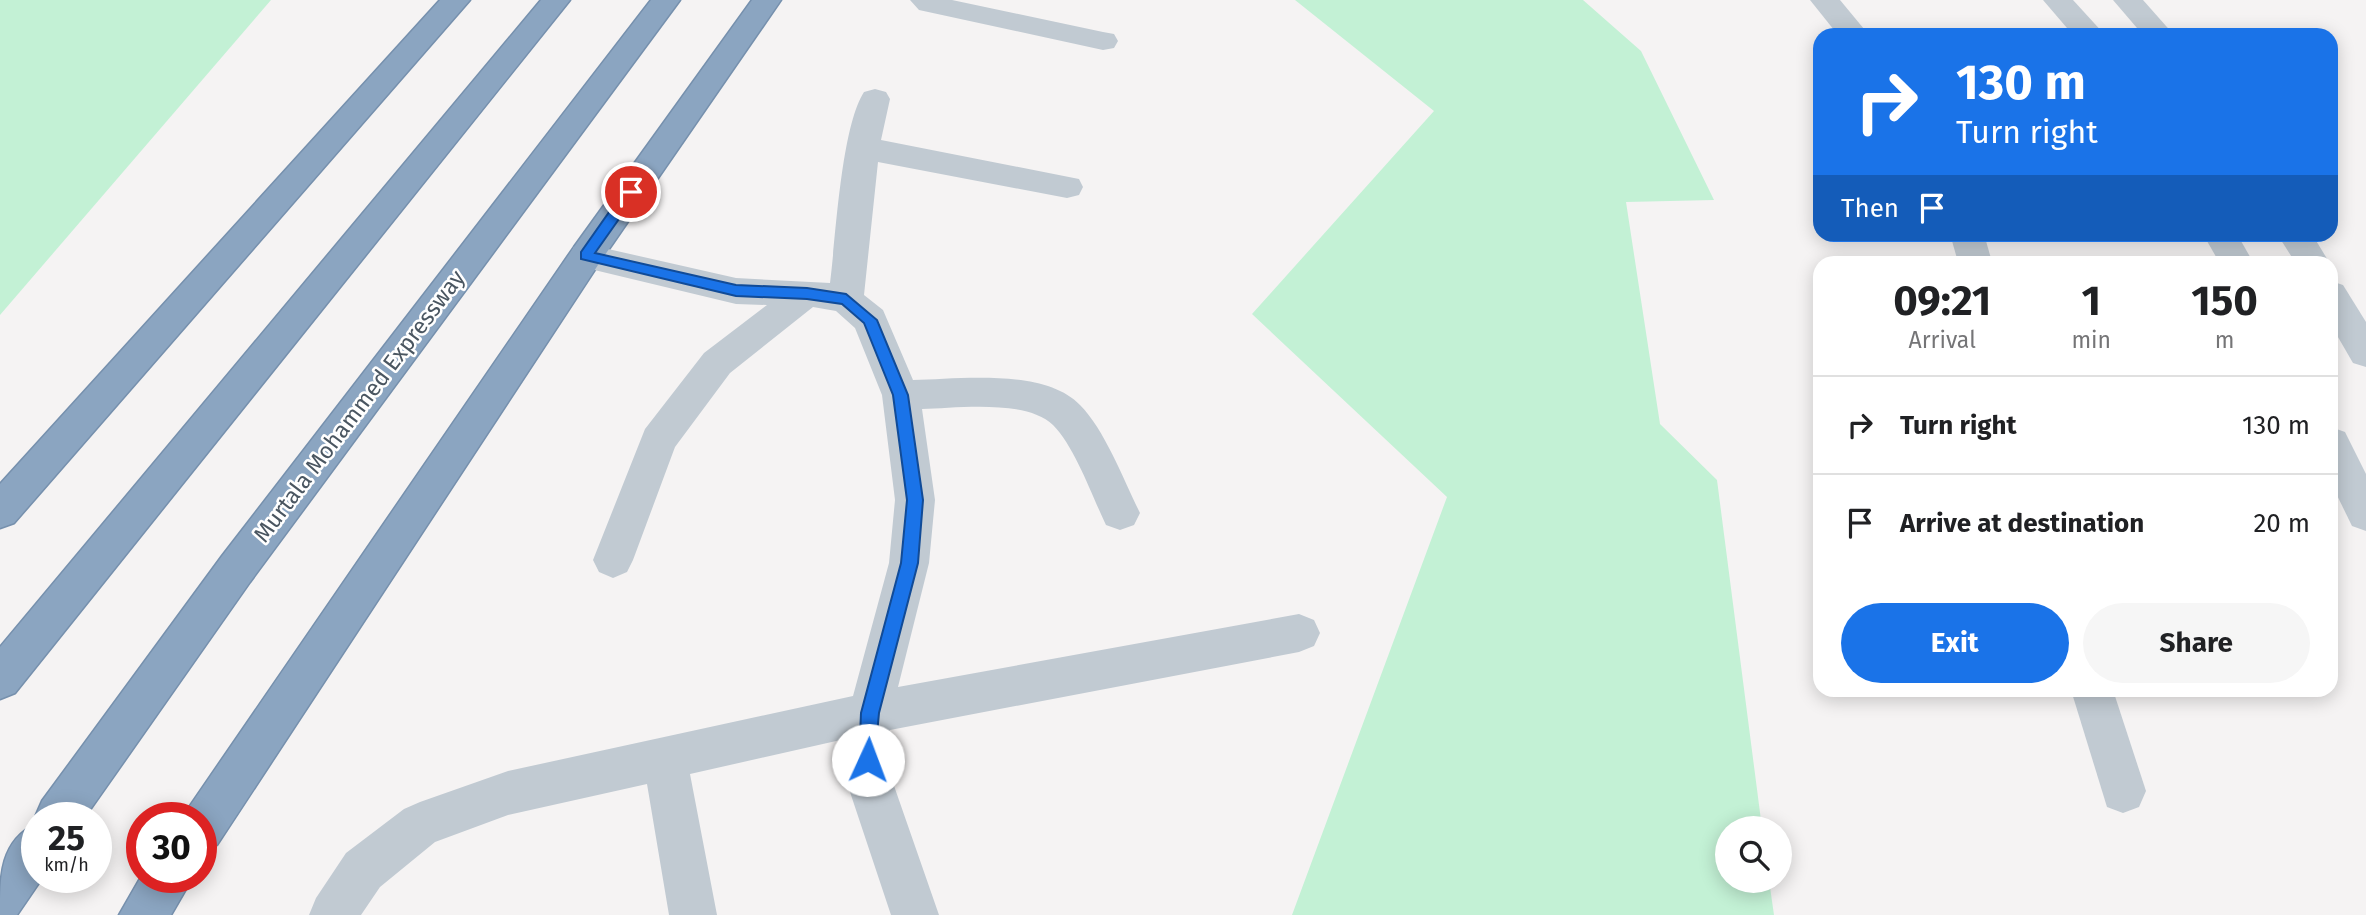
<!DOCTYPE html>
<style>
body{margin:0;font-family:"Fira Sans",sans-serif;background:#f6f6f6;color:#202124;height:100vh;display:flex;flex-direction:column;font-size:26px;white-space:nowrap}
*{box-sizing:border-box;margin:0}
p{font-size:23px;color:#757577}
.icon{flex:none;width:38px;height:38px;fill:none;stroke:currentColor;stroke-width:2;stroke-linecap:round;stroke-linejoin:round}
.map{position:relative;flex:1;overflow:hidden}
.panel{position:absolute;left:1813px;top:256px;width:525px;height:441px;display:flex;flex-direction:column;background:#fff;border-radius:21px;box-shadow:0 4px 18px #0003}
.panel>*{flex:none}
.top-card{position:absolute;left:1813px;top:28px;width:525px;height:214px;border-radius:21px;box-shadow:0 4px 18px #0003;background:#1a73e8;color:#fff;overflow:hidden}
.tools{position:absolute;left:1715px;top:816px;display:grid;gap:14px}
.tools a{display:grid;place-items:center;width:77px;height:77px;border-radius:50%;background:#fff;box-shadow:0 4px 18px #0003;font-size:35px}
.speed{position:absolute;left:21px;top:802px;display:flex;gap:14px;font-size:35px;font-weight:700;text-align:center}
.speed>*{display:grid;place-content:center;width:91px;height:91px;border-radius:50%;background:#fff;box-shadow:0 4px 18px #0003;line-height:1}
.speed small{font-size:18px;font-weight:400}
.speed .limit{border:10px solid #d22;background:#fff;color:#111}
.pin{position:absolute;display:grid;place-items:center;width:60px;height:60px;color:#fff;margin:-30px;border:4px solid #fff;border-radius:50%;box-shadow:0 2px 7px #0007}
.me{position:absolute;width:77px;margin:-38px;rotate:2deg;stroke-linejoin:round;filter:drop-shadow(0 0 5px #0008)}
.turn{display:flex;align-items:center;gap:24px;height:147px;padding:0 28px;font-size:32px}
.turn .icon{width:91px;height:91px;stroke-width:2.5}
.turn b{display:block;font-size:49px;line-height:60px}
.then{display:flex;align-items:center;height:66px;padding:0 28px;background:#0003;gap:14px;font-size:26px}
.eta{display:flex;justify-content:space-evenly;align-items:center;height:119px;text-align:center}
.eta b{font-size:42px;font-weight:700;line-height:49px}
.action{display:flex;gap:14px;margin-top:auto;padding:14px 28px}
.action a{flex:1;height:80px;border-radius:42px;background:#1a73e8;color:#fff;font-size:28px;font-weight:700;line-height:80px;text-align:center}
.action a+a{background:#f6f6f6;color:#202124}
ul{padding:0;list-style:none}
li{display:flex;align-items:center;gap:21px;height:98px;padding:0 28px;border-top:2px solid #e0e0e0}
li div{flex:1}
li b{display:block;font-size:26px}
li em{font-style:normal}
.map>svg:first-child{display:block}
.green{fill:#c3f1d5}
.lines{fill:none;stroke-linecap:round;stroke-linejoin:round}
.highway-casing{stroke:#7690ad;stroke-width:3}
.minor{fill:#c1cad2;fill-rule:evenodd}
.highway{fill:#8ba5c1;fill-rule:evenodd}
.route{fill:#1a73e8;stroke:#114b97;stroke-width:2}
.labels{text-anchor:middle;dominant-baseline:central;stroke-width:5;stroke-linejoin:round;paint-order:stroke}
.street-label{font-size:23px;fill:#4a5661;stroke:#fff}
</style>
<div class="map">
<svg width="2366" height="915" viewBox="0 0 2366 915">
<rect width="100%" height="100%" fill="#f5f3f3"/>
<g class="green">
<polygon points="0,0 271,0 0,315"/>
<polygon points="1295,0 1583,0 1641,51 1714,200 1626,202 1660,424 1717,480 1762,828 1727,828 1727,880 1769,880 1774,915 1292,915 1447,497 1252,314 1434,111"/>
</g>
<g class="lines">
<defs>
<g id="highway">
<polygon points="440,0 470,0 14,523 0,528 0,484"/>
<polygon points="541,0 570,0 15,693 0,699 0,647"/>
<polygon points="651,0 680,0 250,582 85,817 37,817 37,821 35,817 42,801 222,556"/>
<polygon points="752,0 781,0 598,265 217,845 201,852 201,817 183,817 185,813 574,247"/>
<path d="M 37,823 L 37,877 L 43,877 L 17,915 L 0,915 C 0,875 0,841 37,823 Z"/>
<polygon points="142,875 142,877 193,877 171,915 119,915"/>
</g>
</defs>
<use href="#highway" class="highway-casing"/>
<g class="minor">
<polygon points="910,0 952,0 1103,32 1114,34 1118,41 1114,48 1103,50 919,10"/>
<polygon points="1810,0 1840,0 1869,35 1838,35"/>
<polygon points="2043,0 2073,0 2105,35 2073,35"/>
<polygon points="2113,0 2143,0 2174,35 2143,35"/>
<path d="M 875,89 L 886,92 L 890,99 L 881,140 L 1079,179 L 1083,187 L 1079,195 L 1067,198 L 878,162 L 864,295 L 883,310 L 913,380 C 959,379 1045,368 1080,405 C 1105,430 1124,481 1140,513 L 1134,525 L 1120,530 L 1106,525 C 1092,496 1075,447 1053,425 C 1026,399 957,408 922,409 L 935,500 L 929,563 L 898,687 L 1299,614 L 1314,620 L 1320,633 L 1314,646 L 1299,652 L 890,730 L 892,780 L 939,915 L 891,915 L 846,780 L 845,739 L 690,774 L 717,915 L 669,915 L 647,784 L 508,815 L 435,842 L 380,887 L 361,915 L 309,915 L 316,898 L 346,853 L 404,809 L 420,802 L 508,771 L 853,696 L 889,563 L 895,500 L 882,395 L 855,328 L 836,311 L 813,307 L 730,373 L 675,447 L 633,560 L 627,572 L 613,578 L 599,572 L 593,560 L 645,429 L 704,353 L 767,305 L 736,304 L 586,268 L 574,265 L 569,256 L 574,247 L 586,244 L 736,278 L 830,283 C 836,237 841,128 864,92 Z"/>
<polygon points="1950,234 1984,234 1992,262 1958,262"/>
<polygon points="2203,234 2237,234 2253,262 2219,262"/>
<polygon points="2277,234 2312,234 2329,262 2295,262"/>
<polygon points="2331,281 2343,285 2366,322 2366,367 2353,363 2331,325"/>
<polygon points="2331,427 2345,432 2366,474 2366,531 2352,526 2331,483"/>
<polygon points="2071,690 2113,690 2146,791 2139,807 2123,813 2107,807"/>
</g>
<use href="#highway" class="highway"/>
</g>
<polygon class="route" points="631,187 638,192 595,253 736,285 807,288 846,294 877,320 908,395 923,500 918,563 879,713 874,766 868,769 861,766 859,760 861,713 901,563 907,500 893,395 864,323 842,304 807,299 736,296 581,259 581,252 626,188"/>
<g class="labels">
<g class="street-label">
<text transform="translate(359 406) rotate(-53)">Murtala Mohammed Expressway</text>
</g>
</g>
</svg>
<div class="tools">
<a><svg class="icon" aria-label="search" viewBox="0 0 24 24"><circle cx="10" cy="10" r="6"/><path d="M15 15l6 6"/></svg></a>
</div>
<div class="speed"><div>25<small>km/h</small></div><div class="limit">30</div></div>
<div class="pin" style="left:631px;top:192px;background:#d93025"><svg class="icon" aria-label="arrive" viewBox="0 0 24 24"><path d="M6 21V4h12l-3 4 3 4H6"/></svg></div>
<svg class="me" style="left:868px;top:760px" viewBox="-20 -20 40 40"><circle r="19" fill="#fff"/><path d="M0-13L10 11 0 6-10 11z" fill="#1a73e8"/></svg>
<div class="top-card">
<div class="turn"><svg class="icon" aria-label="right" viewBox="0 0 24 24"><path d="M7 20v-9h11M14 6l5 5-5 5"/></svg><div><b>130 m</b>Turn right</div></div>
<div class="then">Then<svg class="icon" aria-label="arrive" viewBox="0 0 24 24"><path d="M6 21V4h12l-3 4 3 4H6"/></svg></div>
</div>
<section class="panel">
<div class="eta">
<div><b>09:21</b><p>Arrival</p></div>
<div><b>1</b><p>min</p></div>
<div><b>150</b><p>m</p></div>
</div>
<ul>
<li><svg class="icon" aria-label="right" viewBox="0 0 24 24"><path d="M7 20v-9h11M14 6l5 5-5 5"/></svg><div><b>Turn right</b></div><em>130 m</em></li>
<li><svg class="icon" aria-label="arrive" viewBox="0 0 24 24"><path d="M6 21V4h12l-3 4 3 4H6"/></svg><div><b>Arrive at destination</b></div><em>20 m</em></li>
</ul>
<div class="action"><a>Exit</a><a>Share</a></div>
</section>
</div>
